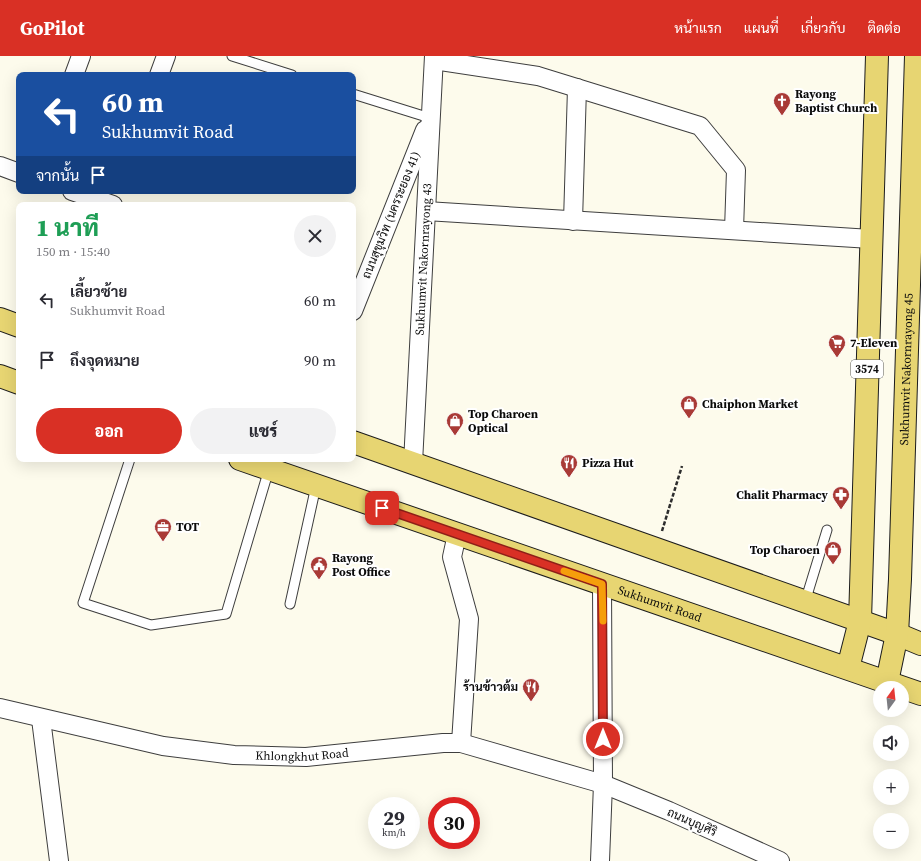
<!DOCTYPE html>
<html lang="th">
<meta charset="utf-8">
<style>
body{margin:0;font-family:"Source Serif 4",Sarabun,serif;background:#f2f2f3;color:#2b2b33;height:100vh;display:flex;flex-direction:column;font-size:15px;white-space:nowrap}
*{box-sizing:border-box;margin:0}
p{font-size:13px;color:#7c7c81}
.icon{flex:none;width:22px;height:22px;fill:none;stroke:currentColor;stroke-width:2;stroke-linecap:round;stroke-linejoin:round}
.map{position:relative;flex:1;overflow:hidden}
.sheet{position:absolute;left:16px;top:146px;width:340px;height:260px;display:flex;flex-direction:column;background:#fff;border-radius:8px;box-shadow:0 4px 16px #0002}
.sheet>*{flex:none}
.hud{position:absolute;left:16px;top:16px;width:340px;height:122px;border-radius:8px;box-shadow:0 4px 16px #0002;background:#1a4fa0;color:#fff;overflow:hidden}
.needle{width:26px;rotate:15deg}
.fabs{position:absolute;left:873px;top:625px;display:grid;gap:8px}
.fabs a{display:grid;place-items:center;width:36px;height:36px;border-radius:50%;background:#fff;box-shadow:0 4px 16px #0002;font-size:20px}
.speed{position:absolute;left:368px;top:741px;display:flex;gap:8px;font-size:20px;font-weight:700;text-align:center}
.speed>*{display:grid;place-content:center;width:52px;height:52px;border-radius:50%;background:#fff;box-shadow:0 4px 16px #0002;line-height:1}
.speed small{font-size:10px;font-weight:400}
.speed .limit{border:6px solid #d22;background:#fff;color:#111}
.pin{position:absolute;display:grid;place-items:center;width:34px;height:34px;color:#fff;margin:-17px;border-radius:8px;box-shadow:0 2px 6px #0006}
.me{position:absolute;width:44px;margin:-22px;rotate:0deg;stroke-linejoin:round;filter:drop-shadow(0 0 3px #0008)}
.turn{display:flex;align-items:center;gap:14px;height:84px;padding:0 20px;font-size:18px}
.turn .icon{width:52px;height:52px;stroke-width:2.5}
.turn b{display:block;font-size:28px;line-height:34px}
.then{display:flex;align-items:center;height:38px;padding:0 20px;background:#0003;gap:8px;font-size:15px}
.round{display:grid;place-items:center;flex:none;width:42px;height:42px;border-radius:21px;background:#f2f2f3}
.head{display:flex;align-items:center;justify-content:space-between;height:68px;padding:0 20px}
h1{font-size:24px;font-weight:800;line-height:30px;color:#1e9e55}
.primary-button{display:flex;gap:8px;margin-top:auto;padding:8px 20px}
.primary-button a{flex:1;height:46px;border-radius:24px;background:#d93025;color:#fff;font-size:16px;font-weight:800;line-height:46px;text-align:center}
.primary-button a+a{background:#f2f2f3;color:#2b2b33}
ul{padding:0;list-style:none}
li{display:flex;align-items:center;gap:12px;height:60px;padding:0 20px}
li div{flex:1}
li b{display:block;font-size:15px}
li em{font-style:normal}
header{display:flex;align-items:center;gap:24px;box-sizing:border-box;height:56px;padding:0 20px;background:#d93025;color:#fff}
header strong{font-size:19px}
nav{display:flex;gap:22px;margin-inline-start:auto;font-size:14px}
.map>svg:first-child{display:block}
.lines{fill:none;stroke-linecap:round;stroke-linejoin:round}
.service-casing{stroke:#3e3e3e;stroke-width:11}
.minor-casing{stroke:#3e3e3e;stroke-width:20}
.primary-casing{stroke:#1c1c1c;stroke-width:24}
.path{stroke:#2d2d2d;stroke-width:2.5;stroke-dasharray:4 2;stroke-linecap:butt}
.service{stroke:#fff;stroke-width:9}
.minor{stroke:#fff;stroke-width:18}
.primary{stroke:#e7d572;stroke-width:22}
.route-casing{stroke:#8d1f18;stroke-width:10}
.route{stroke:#d93025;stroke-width:7}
.slow{stroke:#f59e0b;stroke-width:7}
.labels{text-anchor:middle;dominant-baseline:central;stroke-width:4;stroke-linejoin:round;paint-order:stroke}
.shield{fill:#fff;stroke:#545454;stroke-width:1}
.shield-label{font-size:11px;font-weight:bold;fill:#0b0b0b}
.poi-label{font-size:12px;font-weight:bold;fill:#0b0b0b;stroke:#fff;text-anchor:start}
.street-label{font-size:12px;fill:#0b0b0b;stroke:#fff}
</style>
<header>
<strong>GoPilot</strong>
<nav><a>หน้าแรก</a><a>แผนที่</a><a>เกี่ยวกับ</a><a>ติดต่อ</a></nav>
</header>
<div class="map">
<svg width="921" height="805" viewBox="0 0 921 805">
<rect width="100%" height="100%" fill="#fdfbec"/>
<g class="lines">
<defs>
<g id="service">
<polyline points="232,0 292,19"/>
<polyline points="353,38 430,62"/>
<polyline points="130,403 83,547 151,569 226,558 269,413"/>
<polyline points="805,546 827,474"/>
<polyline points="290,548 316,430"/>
</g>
<g id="minor">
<polyline points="434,4 538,20 700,70 736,114 734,174"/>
<polyline points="74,19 81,0"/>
<polyline points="159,19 166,0"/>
<polyline points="0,110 19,117"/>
<polyline points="72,135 113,149"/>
<polyline points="426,155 871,183"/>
<polyline points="573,165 577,32"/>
<polyline points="353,255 425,74"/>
<path id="s1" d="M 413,407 L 434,0"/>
<polyline points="457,478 452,501 469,563 461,687"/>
<path id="s2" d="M 0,652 L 163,690 L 234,699 L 306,701 L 443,687 L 461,687 L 603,728 L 669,755 L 780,805"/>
<polyline points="41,663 59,805"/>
<polyline points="600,805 603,728 602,528"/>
</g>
<g id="primary">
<polyline points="0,263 19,270"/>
<polyline points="0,320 19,327"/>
<polyline points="353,386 897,578 921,588"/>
<path id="s3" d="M 240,403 L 921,638"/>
<polyline points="848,612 860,565 877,0"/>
<path id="s4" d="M 887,626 L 897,578 L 900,523 L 916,0"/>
</g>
</defs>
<use href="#service" class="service-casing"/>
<use href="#minor" class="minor-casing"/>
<use href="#primary" class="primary-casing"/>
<polyline class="path" points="662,475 682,410"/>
<use href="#service" class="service"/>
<use href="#minor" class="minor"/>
<use href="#primary" class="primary"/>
</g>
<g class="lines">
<defs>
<polyline id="route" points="382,452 602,528 603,683"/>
</defs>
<use href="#route" class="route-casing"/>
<use href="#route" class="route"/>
<polyline class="slow" points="564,515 602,528 603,565"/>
</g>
<defs>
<symbol id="church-pin" viewBox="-11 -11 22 30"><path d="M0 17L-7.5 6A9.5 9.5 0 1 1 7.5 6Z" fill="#a93a36" stroke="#fff"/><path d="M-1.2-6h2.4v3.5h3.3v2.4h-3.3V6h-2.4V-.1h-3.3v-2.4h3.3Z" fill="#fff"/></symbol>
<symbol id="supermarket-pin" viewBox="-11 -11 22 30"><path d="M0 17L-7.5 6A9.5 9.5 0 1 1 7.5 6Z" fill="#a93a36" stroke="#fff"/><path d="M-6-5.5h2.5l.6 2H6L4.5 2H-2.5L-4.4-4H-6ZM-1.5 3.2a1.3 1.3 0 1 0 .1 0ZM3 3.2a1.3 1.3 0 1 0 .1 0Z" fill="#fff"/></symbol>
<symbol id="shop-pin" viewBox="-11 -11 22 30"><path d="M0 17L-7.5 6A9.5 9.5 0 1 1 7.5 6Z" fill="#a93a36" stroke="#fff"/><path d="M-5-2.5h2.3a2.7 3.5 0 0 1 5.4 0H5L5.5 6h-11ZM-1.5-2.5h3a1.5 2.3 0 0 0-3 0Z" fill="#fff"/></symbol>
<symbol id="restaurant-pin" viewBox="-11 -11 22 30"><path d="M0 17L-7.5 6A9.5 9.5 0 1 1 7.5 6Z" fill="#a93a36" stroke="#fff"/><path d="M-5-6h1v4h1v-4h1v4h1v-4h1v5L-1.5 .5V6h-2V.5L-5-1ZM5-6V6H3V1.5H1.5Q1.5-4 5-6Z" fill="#fff"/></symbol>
<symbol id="pharmacy-pin" viewBox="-11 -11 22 30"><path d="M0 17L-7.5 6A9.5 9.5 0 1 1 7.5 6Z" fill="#a93a36" stroke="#fff"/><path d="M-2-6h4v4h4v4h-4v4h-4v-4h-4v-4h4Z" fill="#fff"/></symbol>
<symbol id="office-pin" viewBox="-11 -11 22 30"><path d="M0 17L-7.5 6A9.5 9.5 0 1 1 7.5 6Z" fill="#a93a36" stroke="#fff"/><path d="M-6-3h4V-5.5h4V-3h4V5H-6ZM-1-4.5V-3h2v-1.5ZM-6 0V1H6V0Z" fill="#fff"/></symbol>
<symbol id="civic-pin" viewBox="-11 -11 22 30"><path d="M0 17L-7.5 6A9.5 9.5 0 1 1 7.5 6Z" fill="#a93a36" stroke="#fff"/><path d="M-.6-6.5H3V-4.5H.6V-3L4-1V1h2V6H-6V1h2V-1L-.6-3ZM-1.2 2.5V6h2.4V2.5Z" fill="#fff"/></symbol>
</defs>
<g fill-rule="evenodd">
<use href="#church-pin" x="772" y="35" width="20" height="27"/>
<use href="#supermarket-pin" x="827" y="277" width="20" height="27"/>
<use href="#shop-pin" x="679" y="338" width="20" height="27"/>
<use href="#shop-pin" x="445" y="355" width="20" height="27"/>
<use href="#restaurant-pin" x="559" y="397" width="20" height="27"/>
<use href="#pharmacy-pin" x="831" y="429" width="20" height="27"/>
<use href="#office-pin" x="153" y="461" width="20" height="27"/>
<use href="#shop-pin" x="823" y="484" width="20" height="27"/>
<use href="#civic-pin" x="309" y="499" width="20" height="27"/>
<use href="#restaurant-pin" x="521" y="621" width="20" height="27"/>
</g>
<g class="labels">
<rect class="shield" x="851" y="304" width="32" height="18" rx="3"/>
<g class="shield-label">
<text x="867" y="313">3574</text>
</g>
<g class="poi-label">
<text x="795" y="38">Rayong<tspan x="795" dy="14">Baptist Church</tspan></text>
<text x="850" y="287">7-Eleven</text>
<text x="702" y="348">Chaiphon Market</text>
<text x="468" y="358">Top Charoen<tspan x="468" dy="14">Optical</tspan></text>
<text x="582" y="407">Pizza Hut</text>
<text x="828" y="439" text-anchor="end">Chalit Pharmacy</text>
<text x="176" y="471">TOT</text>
<text x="820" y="494" text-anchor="end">Top Charoen</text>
<text x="332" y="502">Rayong<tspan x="332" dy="14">Post Office</tspan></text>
<text x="518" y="631" text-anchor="end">ร้านข้าวต้ม</text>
</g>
<g class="street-label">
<text transform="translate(391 159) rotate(-68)">ถนนสุขุมวิท (นครระยอง 41)</text>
<text stroke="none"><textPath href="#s1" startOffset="204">Sukhumvit Nakornrayong 43</textPath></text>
<text stroke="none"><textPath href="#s4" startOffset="314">Sukhumvit Nakornrayong 45</textPath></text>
<text stroke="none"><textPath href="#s3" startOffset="444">Sukhumvit Road</textPath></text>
<text stroke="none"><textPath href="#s2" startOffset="307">Khlongkhut Road</textPath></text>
<text transform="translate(692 766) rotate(24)">ถนนบุญศิริ</text>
</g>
</g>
</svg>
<div class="fabs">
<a><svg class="needle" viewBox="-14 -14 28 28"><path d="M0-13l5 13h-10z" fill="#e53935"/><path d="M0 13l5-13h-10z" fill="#7c7c81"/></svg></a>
<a><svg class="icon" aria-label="sound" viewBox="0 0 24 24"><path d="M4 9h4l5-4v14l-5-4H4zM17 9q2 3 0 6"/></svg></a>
<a>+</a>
<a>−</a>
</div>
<div class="speed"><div>29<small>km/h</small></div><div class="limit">30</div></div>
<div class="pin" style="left:382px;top:452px;background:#d93025"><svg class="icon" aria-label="arrive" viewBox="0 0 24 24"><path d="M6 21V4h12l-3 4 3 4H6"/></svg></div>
<svg class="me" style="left:603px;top:683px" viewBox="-20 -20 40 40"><circle r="17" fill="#d93025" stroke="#fff" stroke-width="3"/><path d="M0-11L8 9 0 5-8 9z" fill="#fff"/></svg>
<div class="hud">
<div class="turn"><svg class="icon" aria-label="left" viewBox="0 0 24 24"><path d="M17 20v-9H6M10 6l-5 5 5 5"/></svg><div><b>60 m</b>Sukhumvit Road</div></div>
<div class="then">จากนั้น<svg class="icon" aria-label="arrive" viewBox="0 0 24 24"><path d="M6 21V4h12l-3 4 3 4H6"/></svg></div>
</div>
<section class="sheet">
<div class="head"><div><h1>1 นาที</h1><p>150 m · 15:40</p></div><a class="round"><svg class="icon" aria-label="close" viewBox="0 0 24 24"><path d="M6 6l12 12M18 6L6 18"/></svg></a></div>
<ul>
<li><svg class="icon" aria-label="left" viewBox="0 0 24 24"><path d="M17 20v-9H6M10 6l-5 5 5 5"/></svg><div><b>เลี้ยวซ้าย</b><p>Sukhumvit Road</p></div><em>60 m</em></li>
<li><svg class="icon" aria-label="arrive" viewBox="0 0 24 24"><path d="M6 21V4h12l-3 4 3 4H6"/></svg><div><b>ถึงจุดหมาย</b></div><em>90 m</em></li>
</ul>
<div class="primary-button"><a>ออก</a><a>แชร์</a></div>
</section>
</div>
